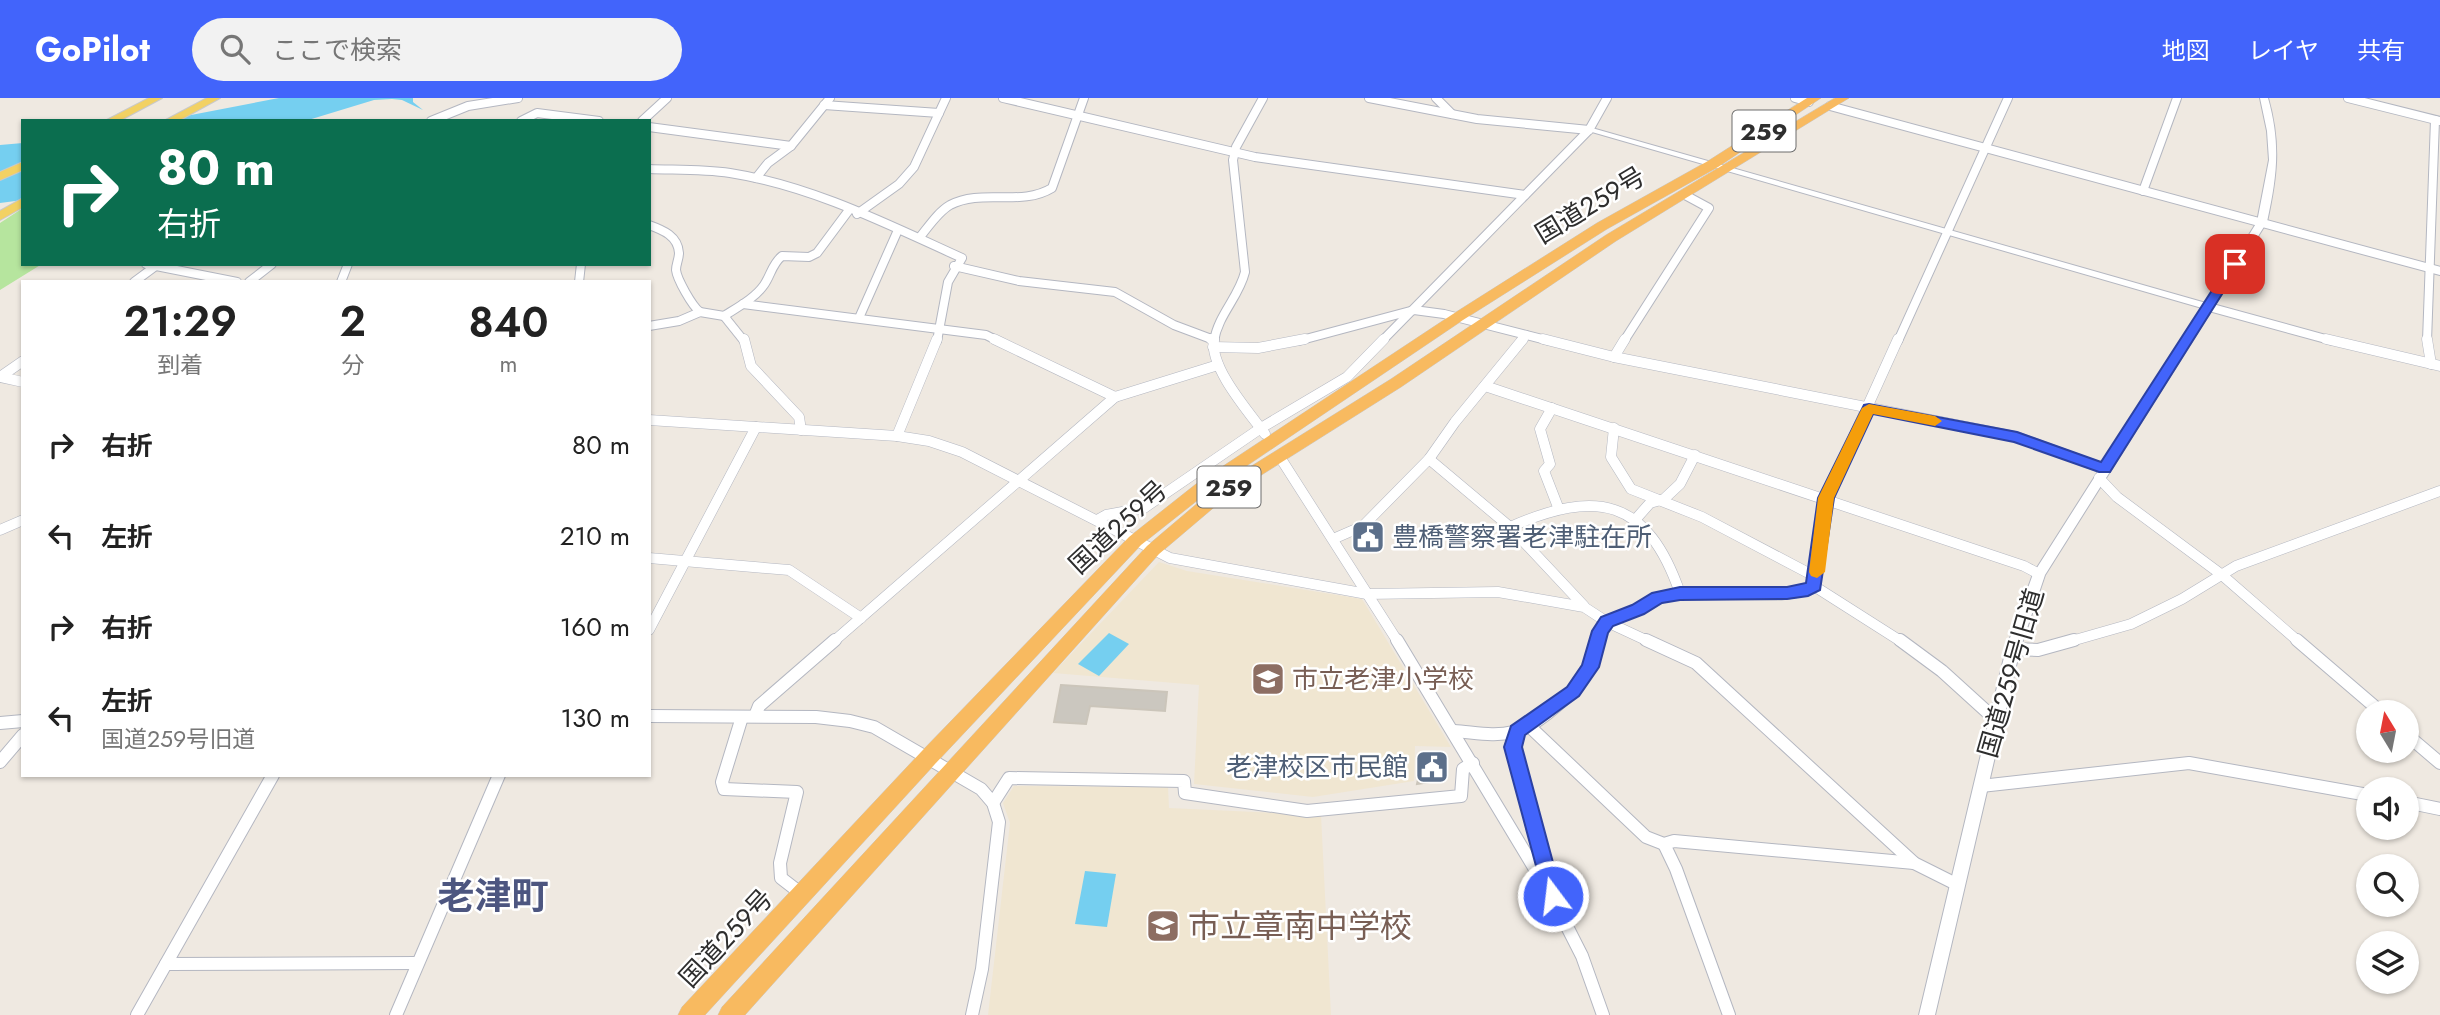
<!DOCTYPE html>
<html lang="ja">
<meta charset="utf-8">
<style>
body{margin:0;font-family:Jost,"Noto Sans JP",sans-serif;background:#f2f2f2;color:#222;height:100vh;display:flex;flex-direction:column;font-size:26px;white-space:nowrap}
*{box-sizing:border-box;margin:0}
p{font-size:23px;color:#767676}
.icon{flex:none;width:38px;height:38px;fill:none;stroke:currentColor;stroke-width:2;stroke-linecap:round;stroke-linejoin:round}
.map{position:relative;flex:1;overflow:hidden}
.sheet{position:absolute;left:21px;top:182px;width:630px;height:497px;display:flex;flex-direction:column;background:#fff;border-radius:0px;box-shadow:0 2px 5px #0004}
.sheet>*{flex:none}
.top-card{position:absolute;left:21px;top:21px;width:630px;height:147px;border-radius:0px;box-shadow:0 2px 5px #0004;background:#0b6e4f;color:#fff;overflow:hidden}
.needle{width:46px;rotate:350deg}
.fabs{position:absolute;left:2356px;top:602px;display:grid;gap:14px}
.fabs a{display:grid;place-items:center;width:63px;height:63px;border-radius:50%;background:#fff;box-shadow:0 2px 5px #0004;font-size:35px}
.pin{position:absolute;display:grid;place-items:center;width:60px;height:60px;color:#fff;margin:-30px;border-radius:14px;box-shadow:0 4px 10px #0006}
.me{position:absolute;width:77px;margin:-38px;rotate:345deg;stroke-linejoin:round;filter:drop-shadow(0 0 5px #0008)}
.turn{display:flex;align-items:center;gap:24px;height:147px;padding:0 21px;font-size:32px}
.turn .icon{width:91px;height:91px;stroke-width:2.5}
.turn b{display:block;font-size:49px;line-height:60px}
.eta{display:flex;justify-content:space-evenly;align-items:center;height:119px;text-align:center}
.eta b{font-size:42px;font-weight:600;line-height:49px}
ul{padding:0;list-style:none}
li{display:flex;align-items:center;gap:21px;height:91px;padding:0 21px}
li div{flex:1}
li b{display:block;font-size:26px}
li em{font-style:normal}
header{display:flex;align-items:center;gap:42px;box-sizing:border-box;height:98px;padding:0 35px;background:#4264fb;color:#fff}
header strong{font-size:33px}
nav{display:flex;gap:38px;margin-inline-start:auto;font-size:24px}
.search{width:490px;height:63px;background:#f2f2f2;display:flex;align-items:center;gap:18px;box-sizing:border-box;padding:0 24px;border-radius:38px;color:#767676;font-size:26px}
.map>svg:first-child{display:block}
.education{fill:#f0e6d1}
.green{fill:#b6e59e}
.water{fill:#75cff0}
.building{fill:#cbc7bf;stroke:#cbc5ba;stroke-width:2}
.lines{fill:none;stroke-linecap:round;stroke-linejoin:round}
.minor-far2-casing{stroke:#b4b7c1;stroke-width:10}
.minor-far1-casing{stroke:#b4b7c1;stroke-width:11}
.minor-casing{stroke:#b4b7c1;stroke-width:14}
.tertiary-casing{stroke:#b4b7c1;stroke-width:2}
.primary-casing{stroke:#c9c9c9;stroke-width:2}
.trunk-casing{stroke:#c9c9c9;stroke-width:1}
.minor-far2{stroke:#fff;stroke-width:8}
.minor-far1{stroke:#fff;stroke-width:10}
.minor{stroke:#fff;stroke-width:12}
.tertiary{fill:#fff;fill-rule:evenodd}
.primary{fill:#f2d163;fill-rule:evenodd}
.trunk{fill:#f8ba60;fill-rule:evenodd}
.route{fill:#4264fb;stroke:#2b41a3;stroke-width:2}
.slow{fill:#f59e0b}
.labels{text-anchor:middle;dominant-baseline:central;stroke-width:5;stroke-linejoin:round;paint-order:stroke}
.shield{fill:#fff;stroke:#6d6d6d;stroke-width:2}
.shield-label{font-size:24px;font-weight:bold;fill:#2e2e2e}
.street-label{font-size:26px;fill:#2e2e2e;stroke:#fff}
.service-label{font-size:26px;fill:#4e5e75;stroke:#fff;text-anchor:start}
.education-label{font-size:26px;fill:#785e54;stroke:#fff;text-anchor:start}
.near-education-label{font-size:32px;fill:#785e54;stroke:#fff;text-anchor:start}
.near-quarter-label{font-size:37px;font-weight:bold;fill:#4d5680;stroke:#fff}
</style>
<header>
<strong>GoPilot</strong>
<div class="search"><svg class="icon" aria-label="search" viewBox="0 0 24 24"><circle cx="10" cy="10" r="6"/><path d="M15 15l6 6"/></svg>ここで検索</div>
<nav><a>地図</a><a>レイヤ</a><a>共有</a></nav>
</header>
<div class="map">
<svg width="2440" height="917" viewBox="0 0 2440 917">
<rect width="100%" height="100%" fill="#efe9e1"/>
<g class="education">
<polygon points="1159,464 1187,473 1362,501 1451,649 1415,648 1414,683 1313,699 1194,686 1199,587 1053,575"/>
<polygon points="1014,688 1168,689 1169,710 1321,717 1331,917 988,917 1010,725 1003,705"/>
</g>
<polygon class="green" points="23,110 23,166 42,166 0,192 0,125"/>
<g class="water">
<polygon points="279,0 413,0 413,4 423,12 402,2 392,1 374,2 305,23 160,23"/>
<polygon points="23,45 23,102 0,105 0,47"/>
<polygon points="1109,535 1129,546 1099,578 1078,566"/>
<polygon points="1085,773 1116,776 1107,829 1075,826"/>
</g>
<g class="building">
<polygon points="1061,587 1167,594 1165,613 1090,608 1086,626 1054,624"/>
<polygon points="1424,655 1443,656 1443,682 1417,686"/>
</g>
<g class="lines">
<defs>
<g id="minor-far2">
<polyline points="1003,0 1255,59 1525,97"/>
<polyline points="1369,0 1477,21 1589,32"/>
<polyline points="1436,0 1452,16"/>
<polyline points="1795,0 1809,4"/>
<polyline points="2348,0 2440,23"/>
<polyline points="824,7 939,15"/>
<polyline points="1830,8 2440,173"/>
<polyline points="431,23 468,8 518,0"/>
<polyline points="521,23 537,15 599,23"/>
<polyline points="642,23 667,0"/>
<polyline points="649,29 791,48"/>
<path d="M 649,71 C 676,72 703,71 730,75 C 812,88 887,126 962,160 L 948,184 L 937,243"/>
<polyline points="756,80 768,65 791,48 830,0"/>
<polyline points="2143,93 2177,0"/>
<polyline points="857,116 899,86 914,69 946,0"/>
<path d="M 649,127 C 663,132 678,138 679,155 C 679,161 676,166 676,172 C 677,181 692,208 700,214"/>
<path d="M 920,139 C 929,128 938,114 950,107 C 982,90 1021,109 1052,90 L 1084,0"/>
<polyline points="146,166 237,184"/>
<polyline points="954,168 1019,183 1115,194 1174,227 1214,242"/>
<polyline points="134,184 157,167"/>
<polyline points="249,184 272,166"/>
<polyline points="341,184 348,166"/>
<polyline points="579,184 581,166"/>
<polyline points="743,206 986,237 998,243"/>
<polyline points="2209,209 2333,243"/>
<polyline points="724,218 744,243"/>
<polyline points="859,220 898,132"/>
<path d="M 649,228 L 679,223 L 700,214 L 724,218 C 738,209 755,200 764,187 C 771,177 772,166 782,158 L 809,159 L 817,155 L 849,112"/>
<path d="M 1214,243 C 1218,217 1239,199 1245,174 L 1233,62 L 1236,49 L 1263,0"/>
<polyline points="1298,243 1414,212 1444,216 1550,243"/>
<polyline points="1382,243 1589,32 1607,0"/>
<polyline points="1521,243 1526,237"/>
<polyline points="1624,243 1709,110 1685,97"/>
<polyline points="1898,243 2008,0"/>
<polyline points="2427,243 2435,22"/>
</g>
<g id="minor-far1">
<polyline points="744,241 751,268 799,319 801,332"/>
<polyline points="994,241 1115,299"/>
<polyline points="1211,241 1214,242"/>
<path d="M 1214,241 C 1209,269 1248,313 1265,336"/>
<polyline points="1543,241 1614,259 2017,339 2105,371"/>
<polyline points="2326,241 2440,268"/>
<polyline points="2427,241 2431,266"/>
<polyline points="1213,249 1258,250 1305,241"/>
<polyline points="1614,259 1625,241"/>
<polyline points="0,279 23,263"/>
<polyline points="0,279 23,284"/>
<polyline points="1485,288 2024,468 2039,476"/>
<polyline points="1552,310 1540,331 1550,366 1544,373 1558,409"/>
<polyline points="649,322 897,338 929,343 962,354 1170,460 1367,496 1498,494 1584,509 1607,524 1650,544"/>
<polyline points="1614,330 1611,359 1631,391 1702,419 1816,479"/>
<polyline points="897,338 937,241"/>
<polyline points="1429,361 1510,429 1584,508"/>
<polyline points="1283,364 1398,544"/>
<polyline points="2099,380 2117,399 2222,477 2299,544"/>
<polyline points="1097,422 1106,417 1144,410 1261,330 1347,279 1384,241"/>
<polyline points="1635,422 1650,405 1664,401 1680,386 1695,357"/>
<path d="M 1510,429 C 1597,391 1647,400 1680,495"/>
<polyline points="0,432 23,422"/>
<polyline points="1333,441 1363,428 1429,361 1455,324 1523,241"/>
<polyline points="649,460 789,472 861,520"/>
<polyline points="1814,488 1826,400 1898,241"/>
<polyline points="1814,488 1902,544"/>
<polyline points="649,532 756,329"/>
<polyline points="833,544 1115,299 1218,267"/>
<polyline points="1597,544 1603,529 1610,523 1671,496 1781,497 1800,494 1814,488"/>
<polyline points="2068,544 2131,526 2182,501 2236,468 2440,393"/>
</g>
<g id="minor">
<polyline points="1397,542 1553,801 1582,858 1603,917"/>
<polyline points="1646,542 1696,565 1914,765 1958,787"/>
<polyline points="1900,542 1942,573 1996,622"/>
<polyline points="2297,542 2381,614"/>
<polyline points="2013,551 2038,552 2074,542"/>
<polyline points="649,618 816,619 850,623 874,629 981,691 993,705 999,724 982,871 972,917"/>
<polyline points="755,618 759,608 835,542"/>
<polyline points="742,619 722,684 724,691 797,694 780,765 781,780 803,797"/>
<polyline points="0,625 23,623"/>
<polyline points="1528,627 1646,739 1664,746 1674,743 1914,765"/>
<path d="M 1454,633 C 1473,634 1494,639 1513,634 C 1538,629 1580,590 1590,568 C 1594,560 1595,551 1597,542"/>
<polyline points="1517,633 1513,649 1549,786"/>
<polyline points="2406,636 2440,665"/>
<polyline points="0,664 23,637"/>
<polyline points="1981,688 2189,665 2368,697"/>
<polyline points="2406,704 2440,711"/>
<polyline points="993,705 1009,680 1184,683 1185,695 1307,713 1461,698 1463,671 1473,665"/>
<polyline points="1664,746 1676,771 1729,917"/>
<polyline points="166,866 417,865"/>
<polyline points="137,917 273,677"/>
<polyline points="396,917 499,677"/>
</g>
<path id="tertiary" d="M 2260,0 L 2268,0 C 2281,46 2277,78 2267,124 L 2045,477 L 2020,551 L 1935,917 L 1919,917 L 2006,551 L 2033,476 L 2202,210 L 1585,32 L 1592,30 L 2206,205 L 2257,124 L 2269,62 L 2267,33 Z"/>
<g id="primary">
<polygon points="149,0 162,0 119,23 105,23"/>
<polygon points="207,0 220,0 178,23 164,23"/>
<polygon points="23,64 23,72 0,82 0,74"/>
<polygon points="23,100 23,109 0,122 0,113"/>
</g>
<g id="trunk">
<polygon points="1807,0 1821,0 1718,69 1607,131 1463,222 1208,394 1141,447 935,666 705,917 678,917 682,909 921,654 1129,439 1196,386 1453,216 1597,125 1708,63"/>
<polygon points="1835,0 1849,0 1616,143 1401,289 1225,400 1159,456 745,917 718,917 722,909 1147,448 1213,392 1391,281 1606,137"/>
</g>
</defs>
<use href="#minor-far2" class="minor-far2-casing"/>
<use href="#minor-far1" class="minor-far1-casing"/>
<use href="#minor" class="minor-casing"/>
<use href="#tertiary" class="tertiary-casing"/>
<use href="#primary" class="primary-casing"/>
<use href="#trunk" class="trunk-casing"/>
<use href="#minor-far2" class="minor-far2"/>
<use href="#minor-far1" class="minor-far1"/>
<use href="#minor" class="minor"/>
<use href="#tertiary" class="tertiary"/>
<use href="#primary" class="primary"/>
<use href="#trunk" class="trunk"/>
</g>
<polygon class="route" points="2235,163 2241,166 2110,374 2099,374 2014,344 1873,316 1834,400 1820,492 1808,498 1787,501 1680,502 1662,505 1644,516 1613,528 1608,535 1599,569 1579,598 1525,637 1522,649 1562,798 1560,805 1553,807 1546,805 1504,649 1511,628 1567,589 1582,567 1592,533 1601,519 1632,507 1652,495 1680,489 1787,489 1806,485 1818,400 1864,307 1869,306 2017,334 2101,364 2229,166"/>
<polygon class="slow" points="1869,306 1935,318 1942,323 1935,328 1873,316 1834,400 1825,474 1817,480 1811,478 1809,474 1818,400 1862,310"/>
<defs>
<symbol id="civic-square" viewBox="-11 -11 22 22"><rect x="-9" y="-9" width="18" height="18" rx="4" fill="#5c6f8a" stroke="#fff"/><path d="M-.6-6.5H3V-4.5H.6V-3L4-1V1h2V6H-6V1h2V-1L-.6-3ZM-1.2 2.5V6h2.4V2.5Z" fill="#fff"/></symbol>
<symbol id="school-square" viewBox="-11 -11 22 22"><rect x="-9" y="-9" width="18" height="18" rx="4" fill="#8d6e63" stroke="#fff"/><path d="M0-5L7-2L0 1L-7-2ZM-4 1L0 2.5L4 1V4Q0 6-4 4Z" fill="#fff"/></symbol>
</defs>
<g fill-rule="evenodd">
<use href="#civic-square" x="1349" y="420" width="38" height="38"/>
<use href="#school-square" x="1249" y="562" width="38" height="38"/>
<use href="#civic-square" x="1413" y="650" width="38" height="38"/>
<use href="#school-square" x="1144" y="809" width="38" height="38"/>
</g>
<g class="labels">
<g class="shield">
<rect x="1732.5" y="12.5" width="63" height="41" rx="5"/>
<rect x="1197.5" y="368.5" width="63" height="41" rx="5"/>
</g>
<g class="shield-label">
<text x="1764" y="33">259</text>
<text x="1229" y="389">259</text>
</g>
<g class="street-label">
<text transform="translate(1590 107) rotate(-31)">国道259号</text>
<text transform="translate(1118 429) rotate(-43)">国道259号</text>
<text transform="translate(2011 575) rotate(-74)">国道259号旧道</text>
<text transform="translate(726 840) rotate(-47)">国道259号</text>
</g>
<g class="service-label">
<text x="1392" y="439">豊橋警察署老津駐在所</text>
<text x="1408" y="669" text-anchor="end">老津校区市民館</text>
</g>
<g class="education-label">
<text x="1292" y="581">市立老津小学校</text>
</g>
<g class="near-education-label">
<text x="1188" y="828">市立章南中学校</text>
</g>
<g class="near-quarter-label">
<text x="493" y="798">老津町</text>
</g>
</g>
</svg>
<div class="fabs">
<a><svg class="needle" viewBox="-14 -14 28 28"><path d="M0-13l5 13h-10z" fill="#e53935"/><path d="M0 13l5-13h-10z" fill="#767676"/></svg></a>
<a><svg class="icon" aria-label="sound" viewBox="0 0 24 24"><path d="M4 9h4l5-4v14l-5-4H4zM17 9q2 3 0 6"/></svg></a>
<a><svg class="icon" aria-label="search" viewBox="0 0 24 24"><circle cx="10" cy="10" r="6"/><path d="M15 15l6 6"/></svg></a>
<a><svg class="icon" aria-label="layers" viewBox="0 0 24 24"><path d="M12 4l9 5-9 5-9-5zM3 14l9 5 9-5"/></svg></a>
</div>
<div class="pin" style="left:2235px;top:166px;background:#d93025"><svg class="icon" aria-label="arrive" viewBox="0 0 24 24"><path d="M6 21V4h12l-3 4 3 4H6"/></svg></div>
<svg class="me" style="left:1553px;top:798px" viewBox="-20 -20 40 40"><circle r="17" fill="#4264fb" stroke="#fff" stroke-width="3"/><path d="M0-11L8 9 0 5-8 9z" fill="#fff"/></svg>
<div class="top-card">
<div class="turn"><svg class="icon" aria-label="right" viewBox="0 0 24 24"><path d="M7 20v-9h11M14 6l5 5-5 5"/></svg><div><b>80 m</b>右折</div></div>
</div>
<section class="sheet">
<div class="eta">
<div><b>21:29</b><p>到着</p></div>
<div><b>2</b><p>分</p></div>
<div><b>840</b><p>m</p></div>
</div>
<ul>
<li><svg class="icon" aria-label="right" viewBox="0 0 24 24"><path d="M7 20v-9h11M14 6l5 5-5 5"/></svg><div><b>右折</b></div><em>80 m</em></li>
<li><svg class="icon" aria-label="left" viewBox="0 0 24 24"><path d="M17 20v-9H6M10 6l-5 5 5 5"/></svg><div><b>左折</b></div><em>210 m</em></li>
<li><svg class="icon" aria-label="right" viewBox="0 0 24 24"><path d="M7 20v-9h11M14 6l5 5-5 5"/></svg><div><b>右折</b></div><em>160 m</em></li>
<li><svg class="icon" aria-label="left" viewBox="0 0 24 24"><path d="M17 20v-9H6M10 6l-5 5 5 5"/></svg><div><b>左折</b><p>国道259号旧道</p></div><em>130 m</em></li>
</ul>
</section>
</div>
